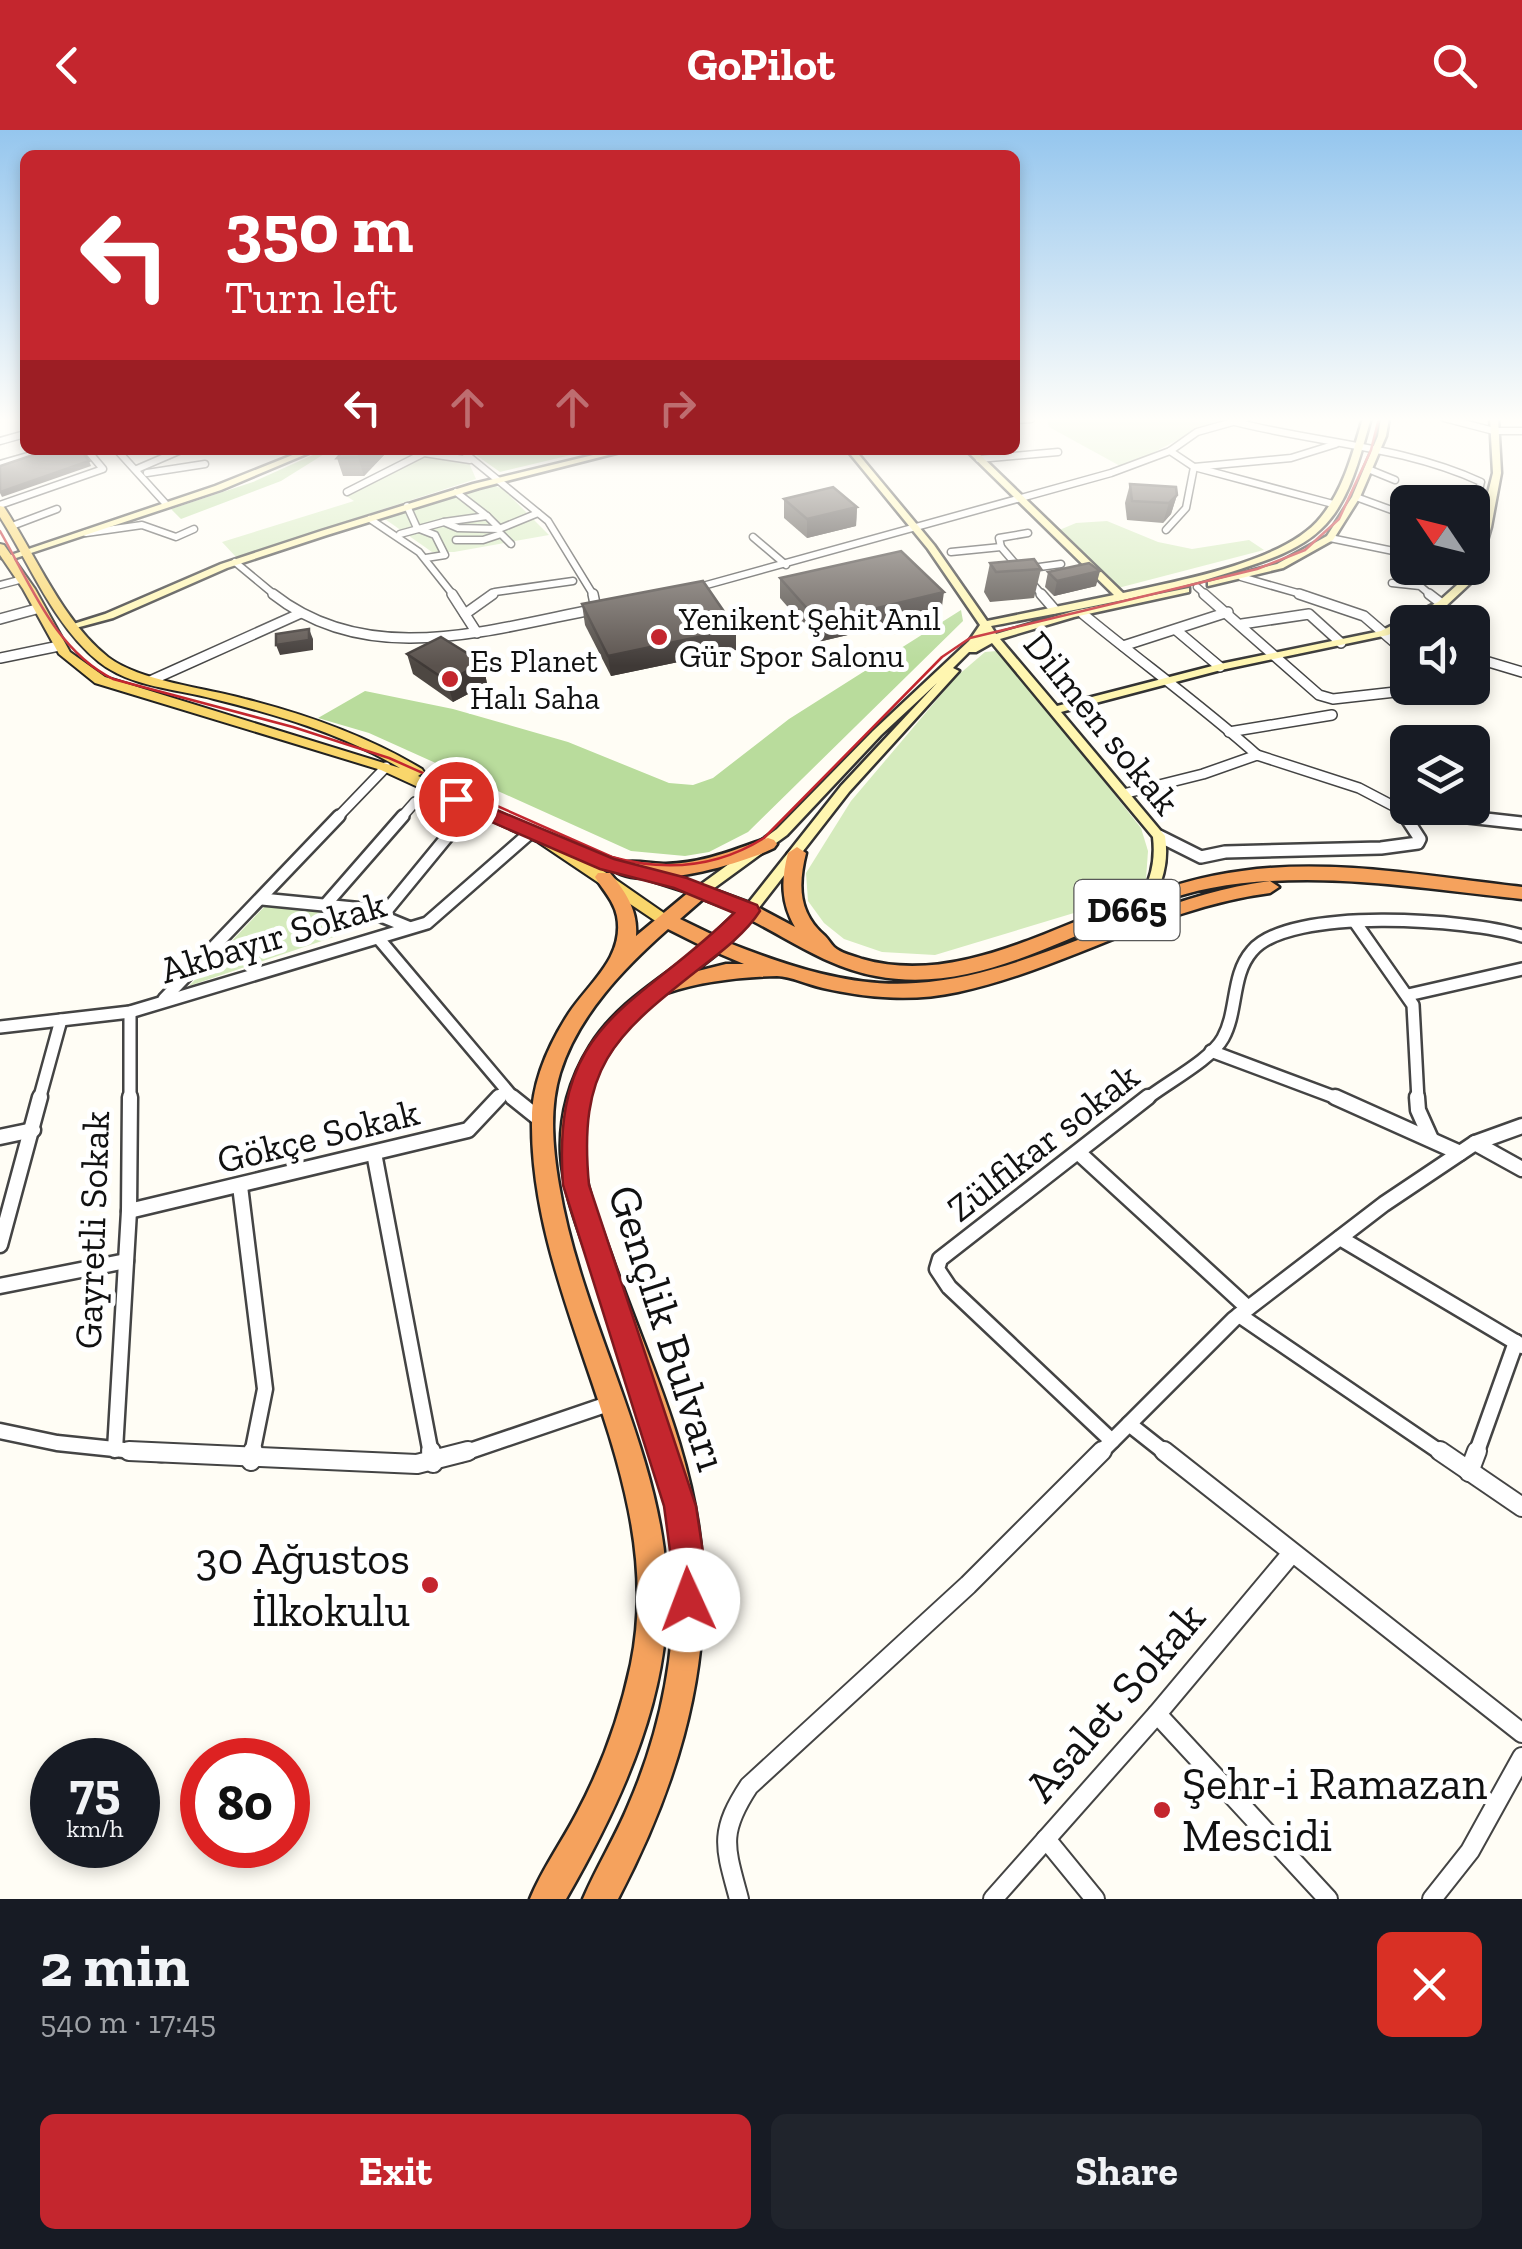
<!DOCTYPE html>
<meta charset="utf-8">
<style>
body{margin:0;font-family:"Zilla Slab",serif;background:#20242c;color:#f1f3f6;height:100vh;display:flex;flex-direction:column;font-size:38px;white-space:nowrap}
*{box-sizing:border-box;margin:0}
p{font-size:32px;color:#9ea1a6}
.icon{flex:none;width:55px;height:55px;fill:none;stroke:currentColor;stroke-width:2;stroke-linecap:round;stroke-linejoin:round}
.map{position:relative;height:1769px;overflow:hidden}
.sheet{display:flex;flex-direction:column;background:#171b24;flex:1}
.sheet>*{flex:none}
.top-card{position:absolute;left:20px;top:20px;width:1000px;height:305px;border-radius:15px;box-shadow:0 5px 15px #0003;background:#c4262e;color:#fff;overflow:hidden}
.needle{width:65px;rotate:305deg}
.tools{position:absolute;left:1390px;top:355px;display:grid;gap:20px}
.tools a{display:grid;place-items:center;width:100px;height:100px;border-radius:15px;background:#171b24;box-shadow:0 5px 15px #0003;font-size:50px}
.speed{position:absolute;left:30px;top:1608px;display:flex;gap:20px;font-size:50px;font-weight:700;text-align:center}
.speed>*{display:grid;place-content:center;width:130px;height:130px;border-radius:50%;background:#171b24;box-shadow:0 5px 15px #0003;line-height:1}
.speed small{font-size:25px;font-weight:400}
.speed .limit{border:15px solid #d22;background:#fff;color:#111}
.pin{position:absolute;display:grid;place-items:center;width:85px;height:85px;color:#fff;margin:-42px;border:5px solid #fff;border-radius:50%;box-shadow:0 2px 10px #0007}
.me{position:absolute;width:110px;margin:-55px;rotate:358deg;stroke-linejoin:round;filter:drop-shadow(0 0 8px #0008)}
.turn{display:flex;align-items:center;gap:35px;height:210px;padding:0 40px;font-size:45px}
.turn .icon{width:130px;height:130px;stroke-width:2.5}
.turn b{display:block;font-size:70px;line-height:85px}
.lanes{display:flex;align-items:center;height:95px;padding:0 40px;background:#0003;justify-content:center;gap:50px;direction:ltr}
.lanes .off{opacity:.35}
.round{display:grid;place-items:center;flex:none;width:105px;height:105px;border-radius:15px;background:#20242c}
.summary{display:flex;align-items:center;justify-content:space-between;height:170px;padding:0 40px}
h1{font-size:60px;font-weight:700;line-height:75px}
.primary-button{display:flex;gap:20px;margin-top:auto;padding:20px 40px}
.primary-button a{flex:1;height:115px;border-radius:15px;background:#c4262e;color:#fff;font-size:40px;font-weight:700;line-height:115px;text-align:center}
.primary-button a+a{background:#20242c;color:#f1f3f6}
header{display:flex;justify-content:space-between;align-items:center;height:130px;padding:0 40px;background:#c4262e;color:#fff;font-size:45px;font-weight:700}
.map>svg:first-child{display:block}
.green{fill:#d5ebbd}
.forest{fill:#b9dc9c}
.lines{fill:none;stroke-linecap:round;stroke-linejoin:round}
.street-far4-casing{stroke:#444;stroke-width:9}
.street-far3-casing{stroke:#444;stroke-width:12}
.street-far2-casing{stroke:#444;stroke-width:16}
.street-far1-casing{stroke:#444;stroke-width:19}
.street-casing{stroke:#444;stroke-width:22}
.secondary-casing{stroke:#333;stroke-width:5}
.primary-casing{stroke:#222;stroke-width:4}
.highway-casing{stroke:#222;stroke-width:5}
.street-far4{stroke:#fff;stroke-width:6}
.street-far3{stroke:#fff;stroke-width:9}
.street-far2{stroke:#fff;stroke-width:11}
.street-far1{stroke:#fff;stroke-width:14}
.street{stroke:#fff;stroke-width:18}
.secondary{fill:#fff6b0;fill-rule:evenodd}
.primary{fill:#f9d66b;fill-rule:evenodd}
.highway{fill:#f5a25d;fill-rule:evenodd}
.tram{stroke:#c4262e;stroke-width:2.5}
.wall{fill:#4d4742}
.shaded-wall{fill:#3f3936}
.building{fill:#5a524d;stroke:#3f3936;stroke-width:2.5}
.route{fill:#c4262e;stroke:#7f191e;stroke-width:2.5}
.poi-dot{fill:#c4262e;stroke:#fff;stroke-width:4}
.labels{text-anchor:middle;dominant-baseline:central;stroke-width:10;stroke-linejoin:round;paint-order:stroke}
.far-poi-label{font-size:32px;fill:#111;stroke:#fff;text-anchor:start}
.shield{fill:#fff;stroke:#585858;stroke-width:2.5}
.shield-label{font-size:35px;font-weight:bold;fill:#111}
.street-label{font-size:38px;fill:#111;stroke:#fff}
.near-street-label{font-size:45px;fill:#111;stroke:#fff}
.near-poi-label{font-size:45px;fill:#111;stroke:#fff;text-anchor:end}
</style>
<header><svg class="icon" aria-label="back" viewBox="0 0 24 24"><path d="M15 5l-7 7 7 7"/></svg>GoPilot<svg class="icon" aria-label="search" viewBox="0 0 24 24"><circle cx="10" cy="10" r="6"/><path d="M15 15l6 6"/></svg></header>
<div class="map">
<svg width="1522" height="1769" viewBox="0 0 1522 1769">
<rect width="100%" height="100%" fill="#fffdf5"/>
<g class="green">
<path d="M 1047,288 L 1219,288 L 1223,290 C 1187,301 1157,324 1122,337 L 1049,297 Z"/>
<polygon points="429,326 469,333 476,349 236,427 222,412 354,371 345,365 417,328"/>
<polygon points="495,356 503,359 549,405 454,422 432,422 382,387 481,357"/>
<polygon points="1107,391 1158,412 1192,419 1249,410 1264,420 1118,458 1057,401 1076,393"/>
<polygon points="997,521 1008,530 1141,698 1148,721 1146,749 1107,773 935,825 882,822 844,809 824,793 808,771 806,743 851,671 956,547 985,522"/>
<polygon points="266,775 354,786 372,794 189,856"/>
</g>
<g class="forest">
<polygon points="324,320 329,321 281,351 181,389 171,379 253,352"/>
<polygon points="469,320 592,320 500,342"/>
<polygon points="961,480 963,491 748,702 709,722 685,726 631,721 369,603 318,588 365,561 453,579 568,612 669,653 693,655 713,648 789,589"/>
</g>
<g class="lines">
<defs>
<g id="street-far4">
<polyline points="1444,288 1494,301 1522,301"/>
<polyline points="1015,290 1031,289"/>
<path d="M 1235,292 C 1317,313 1403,316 1481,352 L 1472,387"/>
<polyline points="0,311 25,304"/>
<polyline points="117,320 165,373"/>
<polyline points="461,320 548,391 594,466"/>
<polyline points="1170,321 1194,337 1333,374"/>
<polyline points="979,329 1058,322"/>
<polyline points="0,334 49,320"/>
<polyline points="137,339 181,320"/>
<polyline points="1368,339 1395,350"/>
<polyline points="147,343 205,334"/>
<polyline points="347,362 424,323 470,330"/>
<polyline points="456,362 487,386"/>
<polyline points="1356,367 1408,386"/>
<polyline points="0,375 103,339 87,320"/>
<polyline points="407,376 417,398 435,405 445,425 426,428"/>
<polyline points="370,389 419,422 454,466"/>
<polyline points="444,392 487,386 499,398"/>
<polyline points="12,396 57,379"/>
<polyline points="1166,400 1186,378 1194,337 1291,328 1336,314"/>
<polyline points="86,403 142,395 176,407 194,399"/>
<polyline points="400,404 444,392 458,398 499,399 538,383"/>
<polyline points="753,407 786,435"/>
<polyline points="1330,408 1408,424"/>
<polyline points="456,410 483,410 501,404 511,414"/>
<polyline points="1001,417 999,408 1028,403"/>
<polyline points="951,422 1001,417 1043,466"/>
<polyline points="235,432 276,466"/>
<polyline points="1025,439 1061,434"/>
<polyline points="1241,447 1308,466"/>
<polyline points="1392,453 1420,456 1432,466"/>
<polyline points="0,455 23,449"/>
<polyline points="1197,457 1207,466"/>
<polyline points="692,459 1111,343 1170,321 1197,302 1247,288"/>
<polyline points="489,466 495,462 573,451"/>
</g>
<g id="street-far3">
<path d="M 273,464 C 368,539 488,500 596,479"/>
<polyline points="452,464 477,503"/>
<polyline points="593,464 596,479"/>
<polyline points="1041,464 1054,479"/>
<polyline points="1204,464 1319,565 1333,569 1431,558"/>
<polyline points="1299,464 1364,486 1408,524"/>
<polyline points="1429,464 1442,474"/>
<polyline points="465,484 493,464"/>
<path d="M 1083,484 C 1141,532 1201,575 1257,625"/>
<polyline points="0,489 40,478"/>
<polyline points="1242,494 1309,484 1341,513"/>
<polyline points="1176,500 1220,537"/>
<polyline points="1123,516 1228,482"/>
<polyline points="1472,527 1522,542"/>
<polyline points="0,528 59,516"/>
<polyline points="152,550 301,483"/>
<polyline points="1229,602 1332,585"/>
<polyline points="1127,663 1203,644 1257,625 1359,658 1401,680"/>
<polyline points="336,689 386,637"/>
<polyline points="400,689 415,672"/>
<polyline points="1407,689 1401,680 1482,689"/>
</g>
<g id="street-far2">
<polyline points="1459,686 1522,693"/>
<polyline points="1159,706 1201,727 1225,722 1381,718 1418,713 1420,709 1405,686"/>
<polyline points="262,769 364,779 408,797"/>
<polyline points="327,773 403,686"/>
<polyline points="382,786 460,691"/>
<polyline points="1355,792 1413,875 1418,970"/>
<polyline points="379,809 515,970"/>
<polyline points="1408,865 1522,839"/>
<polyline points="164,869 339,686"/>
<polyline points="0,897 130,882 427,793 531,702"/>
<polyline points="1211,921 1342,970"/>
<polyline points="39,970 61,890"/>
<polyline points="130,970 130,882"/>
<polyline points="497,970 505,961"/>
<path d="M 1145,970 C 1166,953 1211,930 1223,908 C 1238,881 1231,845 1252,821 C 1289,776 1470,789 1522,806"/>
</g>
<g id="street-far1">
<polyline points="512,967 542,991"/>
<polyline points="1335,967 1460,1023"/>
<polyline points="1417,967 1418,980 1431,1009"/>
<polyline points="0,1007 33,1000"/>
<polyline points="1475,1013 1522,1039"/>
<polyline points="374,1023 431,1324"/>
<polyline points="1080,1024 1248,1178"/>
<polyline points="240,1056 265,1259 252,1324"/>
<polyline points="129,1081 468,1000 499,967"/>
<polyline points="1340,1108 1522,1216"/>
<polyline points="0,1115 40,967"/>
<polyline points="0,1156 126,1131"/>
<polyline points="1239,1185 1443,1324"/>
<polyline points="1129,1294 1167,1324"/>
<polyline points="0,1301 57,1313 162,1324"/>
<polyline points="1112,1311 949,1157 937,1139 940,1129 1148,967"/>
<polyline points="115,1320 129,1081 130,967"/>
<polyline points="461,1324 611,1273"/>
<polyline points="1099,1324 1234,1189 1384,1074 1475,1013 1522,996"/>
<polyline points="1476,1324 1516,1212"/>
</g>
<g id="street">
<polyline points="129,1321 417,1334 468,1321"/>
<polyline points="431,1321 433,1333"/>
<polyline points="1164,1321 1522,1603"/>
<polyline points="1440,1321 1522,1377"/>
<polyline points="251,1331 253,1321"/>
<polyline points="1469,1342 1477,1321"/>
<polyline points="1157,1584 1328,1769"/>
<polyline points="1046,1709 1095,1769"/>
<path d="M 739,1769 C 725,1717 718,1703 749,1656 L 968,1455 L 1102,1321"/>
<polyline points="993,1769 1157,1584 1292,1423"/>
<polyline points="1432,1769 1470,1721 1522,1627"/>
</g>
<g id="secondary">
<path d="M 1363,288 L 1371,288 C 1360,326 1350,372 1321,399 C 1297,422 1262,432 1231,442 C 1153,467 1071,480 991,496 L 996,504 L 1074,481 L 1189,458 L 1189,462 L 1074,487 L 1000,509 L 1057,576 L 1220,534 L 1381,501 L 1438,472 L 1466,447 L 1469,438 L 1472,438 L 1472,427 L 1493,343 L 1490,288 L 1498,288 L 1501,343 L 1491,397 L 1476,448 L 1446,476 L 1413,492 L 1408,492 L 1408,495 L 1388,505 L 1221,540 L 1061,582 L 1165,706 C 1169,734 1162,754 1149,777 L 1144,779 L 1137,774 C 1150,752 1156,733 1153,707 L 992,513 L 976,522 L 969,522 L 953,538 L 959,541 L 849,662 L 754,784 L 744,784 L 742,781 L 841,656 L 937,553 L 881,605 L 787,705 L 706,764 L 696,764 L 694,761 L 696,758 L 777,699 L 873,601 L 969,511 L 980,495 L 928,419 L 847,320 L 855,320 L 934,415 L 987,491 L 1114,465 L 966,320 L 975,320 L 1123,463 C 1177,451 1286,432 1321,387 C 1344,359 1353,322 1363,288 Z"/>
<polygon points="1381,288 1389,288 1386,306 1360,367 1333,410 1283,438 1208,456 1208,452 1277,434 1327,406 1352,367 1378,306"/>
<polygon points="305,320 316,320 221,360 10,430 2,428 215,356"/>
<polygon points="614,320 628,320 479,358 327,405 227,438 113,488 72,499 67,496 105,484 221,434 321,401 473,354"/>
</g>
<path id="primary" d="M 0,376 L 4,377 C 35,424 63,492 108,527 C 139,551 206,558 245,569 C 308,585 367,606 422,639 L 424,642 L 418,646 L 548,704 L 579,724 L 586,720 L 707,757 L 709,761 L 701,767 L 589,731 L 674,790 L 672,794 L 660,794 L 538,712 L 381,640 L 95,553 L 59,524 L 23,459 L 0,425 L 0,414 L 4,415 L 35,459 L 70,522 L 105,547 L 400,638 C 343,604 278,585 214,569 C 177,559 130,557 99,532 C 54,496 30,434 0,387 Z"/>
<g id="highway">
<path d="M 768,708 L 774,710 L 777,714 L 774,718 C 742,734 639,764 611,738 C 623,727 649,734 666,734 C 704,733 733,720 768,708 Z"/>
<path d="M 797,717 L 806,723 C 798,755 798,783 825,806 C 828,809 831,814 834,817 C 840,823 854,826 862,829 C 951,855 1043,802 1125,772 C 1163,758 1201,746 1242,741 C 1334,728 1430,747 1522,757 L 1522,769 C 1419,758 1315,739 1211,758 C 1100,779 994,869 876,846 C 830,838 792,811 751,790 L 729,813 C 788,836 852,858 916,853 C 1036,845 1147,766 1270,751 L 1279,757 L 1270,763 C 1160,777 1065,839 958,862 C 912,872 868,868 823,858 C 809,855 790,846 777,846 C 741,847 701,851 667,863 C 653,868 636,889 626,900 C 595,934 580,979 583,1025 C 586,1063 602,1098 614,1133 C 648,1229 696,1329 702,1432 C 710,1552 673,1664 618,1769 L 583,1769 C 597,1736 616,1706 629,1674 C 662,1598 678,1514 673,1431 C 668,1329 622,1229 590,1133 C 578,1098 563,1062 561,1024 C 559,986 570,948 590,916 C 617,872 663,848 702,816 L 668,799 C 624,838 578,885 560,943 C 549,979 553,1019 559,1055 C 580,1185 657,1313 666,1441 C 675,1558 623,1670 566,1769 L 530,1769 C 542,1739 562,1712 577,1683 C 602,1636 620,1586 631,1534 C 670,1345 529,1176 532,989 C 532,952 549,914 569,883 C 589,853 625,827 617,786 C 614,771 603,760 595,747 L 598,743 L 610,743 C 626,762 638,781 636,806 L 695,757 L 701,755 L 750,773 L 795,797 C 781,773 781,750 788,723 ZM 703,769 L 737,782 L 713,805 L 680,789 ZM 718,823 L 744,834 L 726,834 L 694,842 Z"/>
</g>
</defs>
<use href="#street-far4" class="street-far4-casing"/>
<use href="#street-far3" class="street-far3-casing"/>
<use href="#street-far2" class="street-far2-casing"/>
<use href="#street-far1" class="street-far1-casing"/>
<use href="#street" class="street-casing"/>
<use href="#secondary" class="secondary-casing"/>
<use href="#primary" class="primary-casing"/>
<use href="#highway" class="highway-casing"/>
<use href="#street-far4" class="street-far4"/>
<use href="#street-far3" class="street-far3"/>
<use href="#street-far2" class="street-far2"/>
<use href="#street-far1" class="street-far1"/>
<use href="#street" class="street"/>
<use href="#secondary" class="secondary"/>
<use href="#primary" class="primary"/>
<use href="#highway" class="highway"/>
<path class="tram" d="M 0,401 C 31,455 55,520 113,549 L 293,597 L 389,628 L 612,727 C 666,742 716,738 764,708 L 942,527 L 970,508 L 1257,439 L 1305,420 L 1339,389 L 1371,320 L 1379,288"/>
</g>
<g class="wall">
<polygon points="385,324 364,346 343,346 337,328"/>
<polygon points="1130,354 1177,365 1171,384 1163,393 1127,390 1125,373"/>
<polygon points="784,369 857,377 856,396 807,408 784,388"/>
<polygon points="990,433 1041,439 1034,468 990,472 984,462"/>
<polygon points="1048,442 1096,456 1054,466 1045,457"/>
<polygon points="780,448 941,483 818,512 780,468"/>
<polygon points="582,474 736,520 611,546 585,495"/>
<polygon points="407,524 483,533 487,554 453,572 413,544"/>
</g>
<g class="shaded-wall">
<polygon points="366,320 384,320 385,324 364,346 358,327"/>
<polygon points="89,331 91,336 2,367 0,363 0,362"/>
<polygon points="1177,365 1171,384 1163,393 1169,373"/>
<polygon points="857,377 856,396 807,408 807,389"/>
<polygon points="1100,441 1096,456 1054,466 1057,451"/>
<polygon points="944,462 941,483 818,512 819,492"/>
<polygon points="309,499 313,509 313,520 280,525 276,515"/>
<polygon points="736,499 736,520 611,546 608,526"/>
<polygon points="483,533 487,554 453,572 447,551"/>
</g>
<g class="building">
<polygon points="48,320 81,320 89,331 0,362 0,336"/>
<polygon points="344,320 366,320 358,327 337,328"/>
<polygon points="1130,354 1176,357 1177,365 1169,373 1132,371"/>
<polygon points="833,357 857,377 807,389 784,369"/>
<polygon points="901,421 944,462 819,492 780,448"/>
<polygon points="1034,429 1041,439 996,442 990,433"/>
<polygon points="1089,433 1100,441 1057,451 1048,442"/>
<polygon points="703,451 736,499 608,526 582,474"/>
<polygon points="309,499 309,510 276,515 276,504"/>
<polygon points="441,507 483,533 447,551 407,524"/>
</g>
<linearGradient id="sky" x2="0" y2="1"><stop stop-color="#95c6ee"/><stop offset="0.54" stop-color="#fffefa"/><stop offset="1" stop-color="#fffefa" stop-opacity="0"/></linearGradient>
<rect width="1522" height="536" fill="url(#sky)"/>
<path class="route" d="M 456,663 L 614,729 L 687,748 L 757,775 L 760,781 C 745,804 721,822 699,839 C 612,907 578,938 589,1055 L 696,1376 L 705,1436 L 705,1470 L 700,1482 L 688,1487 L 677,1482 L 672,1470 L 672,1436 L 664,1376 L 563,1055 C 551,889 635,881 734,783 L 674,758 L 600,739 L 450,674 L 450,665 Z"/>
<g class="poi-dot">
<circle cx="659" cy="507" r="10"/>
<circle cx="450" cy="549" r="10"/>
<circle cx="430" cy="1455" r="10"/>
<circle cx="1162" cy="1680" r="10"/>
</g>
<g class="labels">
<g class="far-poi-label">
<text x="679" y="489">Yenikent Şehit Anıl<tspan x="679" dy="37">Gür Spor Salonu</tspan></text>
<text x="470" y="531">Es Planet<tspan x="470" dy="37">Halı Saha</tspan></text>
</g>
<rect class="shield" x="1074.5" y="750" width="105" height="60" rx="8"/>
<g class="shield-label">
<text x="1127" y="780">D665</text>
</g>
<g class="street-label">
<text transform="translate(1102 593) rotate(51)">Dilmen sokak</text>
<text transform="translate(273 807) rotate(-17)">Akbayır Sokak</text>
<text transform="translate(318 1006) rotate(-14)">Gökçe Sokak</text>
<text transform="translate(1043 1012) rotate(-38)">Zülfikar sokak</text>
<text transform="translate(92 1100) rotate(-88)">Gayretli Sokak</text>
</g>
<g class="near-street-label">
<text transform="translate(668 1198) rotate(72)">Gençlik Bulvarı</text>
<text transform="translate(1115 1572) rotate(-49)">Asalet Sokak</text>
</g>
<g class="near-poi-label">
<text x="410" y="1429">30 Ağustos<tspan x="410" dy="52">İlkokulu</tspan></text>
<text x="1182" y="1654" text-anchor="start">Şehr-i Ramazan<tspan x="1182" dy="52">Mescidi</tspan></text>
</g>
</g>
</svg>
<div class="tools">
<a><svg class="needle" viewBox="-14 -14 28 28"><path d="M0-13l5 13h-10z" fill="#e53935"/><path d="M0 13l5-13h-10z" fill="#9ea1a6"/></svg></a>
<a><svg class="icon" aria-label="sound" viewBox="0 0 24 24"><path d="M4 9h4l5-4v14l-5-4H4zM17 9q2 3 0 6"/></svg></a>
<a><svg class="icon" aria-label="layers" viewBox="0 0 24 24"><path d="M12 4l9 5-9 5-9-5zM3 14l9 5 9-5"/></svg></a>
</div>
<div class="speed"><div>75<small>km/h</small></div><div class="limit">80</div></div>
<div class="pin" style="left:456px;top:669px;background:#d93025"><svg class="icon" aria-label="arrive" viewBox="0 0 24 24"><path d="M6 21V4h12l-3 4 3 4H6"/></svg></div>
<svg class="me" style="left:688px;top:1470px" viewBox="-20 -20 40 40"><circle r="19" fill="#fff"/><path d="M0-13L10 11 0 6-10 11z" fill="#c4262e"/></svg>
<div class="top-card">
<div class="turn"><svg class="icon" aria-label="left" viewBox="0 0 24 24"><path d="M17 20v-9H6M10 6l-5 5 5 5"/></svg><div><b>350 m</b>Turn left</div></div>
<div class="lanes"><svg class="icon" aria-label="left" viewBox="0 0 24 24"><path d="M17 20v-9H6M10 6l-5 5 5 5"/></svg><svg class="icon off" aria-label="ahead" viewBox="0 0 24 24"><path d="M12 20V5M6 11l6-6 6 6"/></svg><svg class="icon off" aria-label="ahead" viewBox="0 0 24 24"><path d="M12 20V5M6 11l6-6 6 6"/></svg><svg class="icon off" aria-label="right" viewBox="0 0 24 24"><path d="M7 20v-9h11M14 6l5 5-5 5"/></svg></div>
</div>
</div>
<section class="sheet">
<div class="summary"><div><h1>2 min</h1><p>540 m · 17:45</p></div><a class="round" style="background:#d93025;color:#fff"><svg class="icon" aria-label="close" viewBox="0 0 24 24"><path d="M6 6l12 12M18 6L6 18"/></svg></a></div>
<div class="primary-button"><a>Exit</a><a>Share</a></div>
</section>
